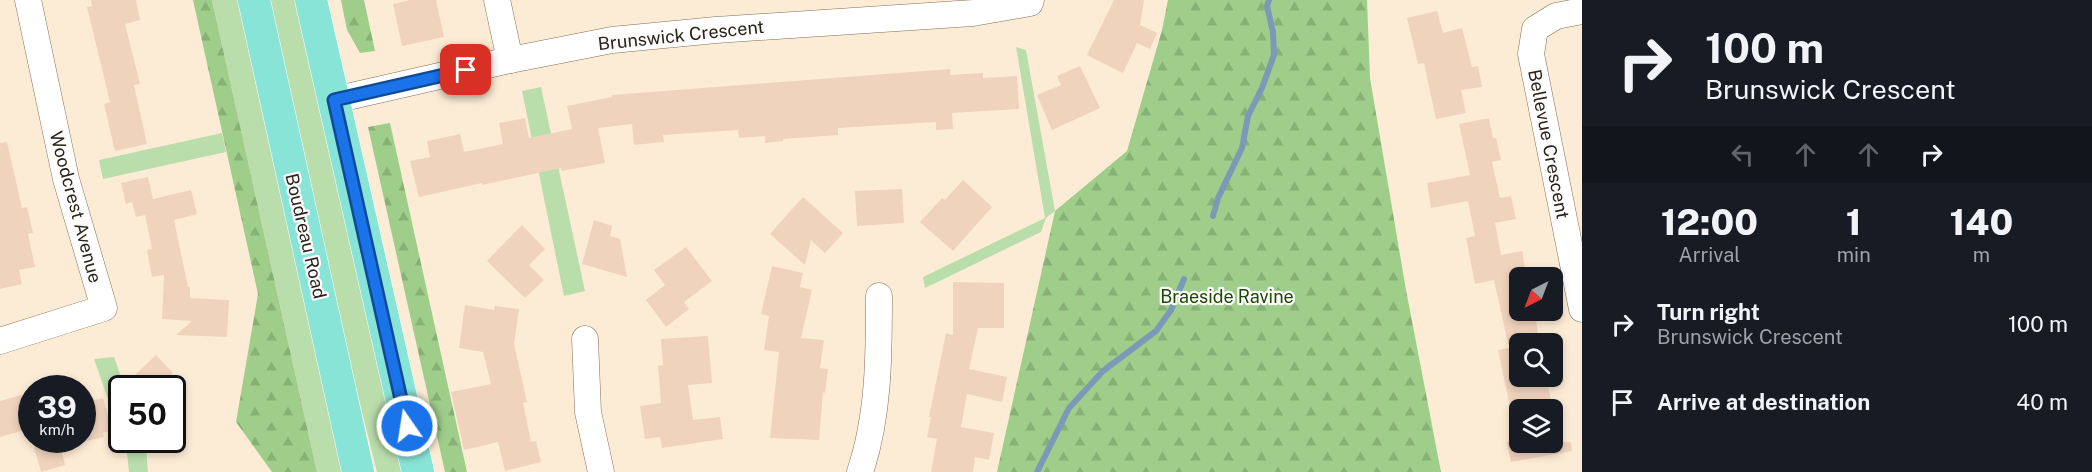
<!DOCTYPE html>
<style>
body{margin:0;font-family:"Public Sans",sans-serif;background:#20242c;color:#f1f3f6;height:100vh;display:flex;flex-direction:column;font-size:22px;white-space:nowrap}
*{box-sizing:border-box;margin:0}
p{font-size:20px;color:#9ea1a6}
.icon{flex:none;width:33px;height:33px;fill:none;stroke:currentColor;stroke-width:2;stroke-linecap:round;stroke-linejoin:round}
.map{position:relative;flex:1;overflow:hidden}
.sheet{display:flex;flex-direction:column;background:#171b24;width:510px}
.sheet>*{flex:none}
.top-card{background:#171b24;color:#f1f3f6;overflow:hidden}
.needle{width:39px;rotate:222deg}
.fabs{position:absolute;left:1509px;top:267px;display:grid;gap:12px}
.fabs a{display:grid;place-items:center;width:54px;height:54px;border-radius:9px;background:#171b24;box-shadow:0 3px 9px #0003;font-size:30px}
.speed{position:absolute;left:18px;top:375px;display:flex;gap:12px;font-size:30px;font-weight:700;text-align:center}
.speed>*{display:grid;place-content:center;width:78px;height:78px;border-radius:50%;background:#171b24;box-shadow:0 3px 9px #0003;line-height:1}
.speed small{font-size:15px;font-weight:400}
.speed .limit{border:3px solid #111;border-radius:9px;background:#fff;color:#111}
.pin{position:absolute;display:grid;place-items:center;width:51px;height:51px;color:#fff;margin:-26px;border-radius:12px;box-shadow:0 3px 9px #0006}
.me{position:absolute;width:66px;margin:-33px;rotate:347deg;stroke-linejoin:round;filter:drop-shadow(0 0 4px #0008)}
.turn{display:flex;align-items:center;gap:21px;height:126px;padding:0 24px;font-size:27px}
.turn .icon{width:78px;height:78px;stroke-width:2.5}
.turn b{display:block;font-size:42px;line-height:51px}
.lanes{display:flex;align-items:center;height:57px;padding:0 24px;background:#0003;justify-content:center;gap:30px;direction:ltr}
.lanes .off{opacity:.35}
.eta{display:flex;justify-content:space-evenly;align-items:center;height:102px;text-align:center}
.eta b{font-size:36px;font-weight:800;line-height:42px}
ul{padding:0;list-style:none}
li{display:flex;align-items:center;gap:18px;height:78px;padding:0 24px}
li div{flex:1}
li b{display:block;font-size:22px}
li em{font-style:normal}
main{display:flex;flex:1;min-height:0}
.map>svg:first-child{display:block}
.grass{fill:#baddac}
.forest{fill:url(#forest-firs)}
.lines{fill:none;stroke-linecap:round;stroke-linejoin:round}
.stream{stroke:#7a9ab8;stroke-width:6}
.building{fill:#f0d3bd}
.minor-casing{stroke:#816e55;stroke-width:27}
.major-casing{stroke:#fff;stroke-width:33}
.minor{stroke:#fff;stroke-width:26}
.major{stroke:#89e4d8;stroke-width:32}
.route-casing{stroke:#114b97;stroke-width:15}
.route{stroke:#1a73e8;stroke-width:10}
.labels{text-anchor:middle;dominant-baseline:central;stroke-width:4.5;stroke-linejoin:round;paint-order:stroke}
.street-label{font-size:18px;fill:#2a2218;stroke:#fcfcfc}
.park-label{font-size:18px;fill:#1c4700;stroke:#fcfcfc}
</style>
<main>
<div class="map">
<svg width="1582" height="472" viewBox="0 0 1582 472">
<defs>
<pattern id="forest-firs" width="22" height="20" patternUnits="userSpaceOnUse" patternTransform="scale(1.5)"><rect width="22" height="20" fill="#9ece8a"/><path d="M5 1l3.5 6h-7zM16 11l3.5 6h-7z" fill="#88b176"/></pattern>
</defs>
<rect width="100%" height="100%" fill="#fdecd5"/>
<g class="grass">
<polygon points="212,0 241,0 346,472 317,472"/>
<polygon points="268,0 299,0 403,472 377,472 337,311"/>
<polygon points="1016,47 1026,50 1055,211 1046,218 1041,232 925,288 923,277 1045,218"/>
<polygon points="541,87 585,291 564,296 522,91"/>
<polygon points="222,133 226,152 103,179 99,160"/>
<polygon points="114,357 125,388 122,388 121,436 94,359"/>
<polygon points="123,440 143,440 146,449 148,472 129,472 127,453"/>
</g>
<g class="forest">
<polygon points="193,0 212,0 317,472 272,472 236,422 258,294"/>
<polygon points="341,0 364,0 375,51 360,53 347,30"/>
<polygon points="1168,0 1367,0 1370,78 1406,290 1441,472 997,472 1055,211 1127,151 1162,30"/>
<polygon points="390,123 467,472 445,472 368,127"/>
</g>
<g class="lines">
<g class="stream">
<polyline points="1213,216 1218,198 1242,148 1248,116 1262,88 1274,55 1273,32 1267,6 1269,0"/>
<polyline points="1037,472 1069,408 1103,371 1156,331 1171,310 1184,279"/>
</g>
</g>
<g class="building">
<polygon points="91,0 136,0 140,20 125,24 140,84 134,85 147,144 115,151 104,104 110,102 87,7 92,6"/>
<polygon points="410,0 436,0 444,37 402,46 393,4"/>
<polygon points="1114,0 1144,0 1140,25 1157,33 1150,49 1137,43 1123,73 1087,55"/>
<polygon points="1437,11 1443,33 1462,28 1472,67 1478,66 1482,87 1461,90 1466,113 1436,119 1424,63 1418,64 1407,18"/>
<polygon points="1080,66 1100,108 1052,130 1037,95 1061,85 1057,76"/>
<polygon points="950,69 950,75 983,73 983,78 1017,76 1019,109 952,113 953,129 936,130 936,122 838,128 838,135 783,139 783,141 765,143 765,136 739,138 738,130 663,135 664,142 634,145 632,124 598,128 605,163 562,171 561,168 482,185 482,183 419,197 410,161 430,157 427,141 460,134 464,152 503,144 499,123 525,118 529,138 572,129 567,106 612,97 612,95"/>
<polygon points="1489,118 1493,138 1496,138 1501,160 1492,162 1500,198 1511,196 1516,219 1495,223 1501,255 1522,251 1526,274 1520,275 1520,310 1534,310 1540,344 1508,344 1494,280 1475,284 1466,238 1475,236 1468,201 1431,208 1427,183 1470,175 1459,124"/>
<polygon points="7,142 22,208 27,207 33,233 28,234 35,267 19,270 22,284 0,289 0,143"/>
<polygon points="148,177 153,199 191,190 197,214 174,220 188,287 190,287 190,298 229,300 227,337 176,335 192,321 162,319 164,275 152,277 147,250 152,249 145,215 136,217 132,202 126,204 121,183"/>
<polygon points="963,180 992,207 953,251 920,222 942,198 945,200"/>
<polygon points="902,189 904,223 857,226 855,191"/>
<polygon points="803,197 843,233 825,253 811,240 805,265 770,234"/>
<polygon points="594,220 612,226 610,236 620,239 627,277 582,264"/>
<polygon points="522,225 545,249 529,265 544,280 525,298 487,261"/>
<polygon points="686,247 712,281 684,302 689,309 666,327 646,300 665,285 654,270"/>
<polygon points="772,266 803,273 800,287 812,290 801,338 824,340 820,368 828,369 825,393 823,392 819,440 770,438 779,352 764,350 769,316 761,314"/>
<polygon points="953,282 1004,283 1004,328 978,328 969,369 1007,377 1002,402 967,394 961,427 994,433 989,460 975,457 973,472 931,472 937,439 927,437 931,417 929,417 946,333 953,335"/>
<polygon points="465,305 494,310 495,306 519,309 514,344 527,402 523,403 531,442 536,441 541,462 505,471 498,442 464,450 451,392 491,384 483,352 459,348"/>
<polygon points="708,336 712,383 688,385 693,420 720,417 723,439 662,448 660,437 645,439 640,406 661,403 658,366 663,365 661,339"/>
<polygon points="1520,346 1520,376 1546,376 1553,410 1520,410 1520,415 1512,416 1498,350"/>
<polygon points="156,355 173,373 166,379 176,388 126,388 138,376 136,374"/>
<polygon points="32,392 32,428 0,437 0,401"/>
<polygon points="103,398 112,430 103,433 104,437 82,442 82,403"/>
<polygon points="59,440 65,465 41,472 34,447"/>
<polygon points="1507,442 1571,442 1572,451 1511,462"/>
</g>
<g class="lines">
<defs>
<g id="minor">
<polyline points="497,0 510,60"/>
<polyline points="1582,11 1556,16 1535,29 1531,54 1582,309"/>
<polyline points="334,100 510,60 612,40 716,30 973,13 1030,3 1031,0"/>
<polyline points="585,339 588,412 601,472"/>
<polyline points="0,341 104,308 66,179 28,0"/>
<path d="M 860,472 C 879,416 879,355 879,296"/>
</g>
<g id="major">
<polyline points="254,0 358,472"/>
<polyline points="311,0 418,472"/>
</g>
</defs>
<use href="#minor" class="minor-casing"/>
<use href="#major" class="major-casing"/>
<use href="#minor" class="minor"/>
<use href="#major" class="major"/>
</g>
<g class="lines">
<defs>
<polyline id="route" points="407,426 334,100 466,70"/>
</defs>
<use href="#route" class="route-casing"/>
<use href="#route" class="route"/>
</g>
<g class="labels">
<g class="street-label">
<text transform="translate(681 35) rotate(-6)">Brunswick Crescent</text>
<text transform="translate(1549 144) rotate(79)">Bellevue Crescent</text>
<text transform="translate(76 207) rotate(75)">Woodcrest Avenue</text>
<text transform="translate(306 236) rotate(77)">Boudreau Road</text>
</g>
<g class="park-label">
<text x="1227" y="296">Braeside Ravine</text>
</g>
</g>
</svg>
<div class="fabs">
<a><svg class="needle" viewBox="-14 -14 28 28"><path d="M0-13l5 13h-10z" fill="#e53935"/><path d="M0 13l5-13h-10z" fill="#9ea1a6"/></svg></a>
<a><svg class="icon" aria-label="search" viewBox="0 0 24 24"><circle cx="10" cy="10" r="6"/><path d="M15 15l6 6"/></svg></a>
<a><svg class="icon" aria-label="layers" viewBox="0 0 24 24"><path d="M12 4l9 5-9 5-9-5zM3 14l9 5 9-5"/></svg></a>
</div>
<div class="speed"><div>39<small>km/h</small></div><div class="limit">50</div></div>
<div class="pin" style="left:466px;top:70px;background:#d93025"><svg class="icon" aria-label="arrive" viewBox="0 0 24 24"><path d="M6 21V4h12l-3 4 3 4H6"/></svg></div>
<svg class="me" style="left:407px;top:426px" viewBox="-20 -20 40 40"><circle r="17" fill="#1a73e8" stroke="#fff" stroke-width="3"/><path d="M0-11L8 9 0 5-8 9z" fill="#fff"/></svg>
</div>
<section class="sheet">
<div class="top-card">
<div class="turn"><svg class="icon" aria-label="right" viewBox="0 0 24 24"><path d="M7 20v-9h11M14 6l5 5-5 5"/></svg><div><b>100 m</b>Brunswick Crescent</div></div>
<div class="lanes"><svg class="icon off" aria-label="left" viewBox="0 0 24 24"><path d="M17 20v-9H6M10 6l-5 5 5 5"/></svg><svg class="icon off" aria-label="ahead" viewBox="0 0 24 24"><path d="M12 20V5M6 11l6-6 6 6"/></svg><svg class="icon off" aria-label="ahead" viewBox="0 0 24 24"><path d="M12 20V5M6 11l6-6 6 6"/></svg><svg class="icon" aria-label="right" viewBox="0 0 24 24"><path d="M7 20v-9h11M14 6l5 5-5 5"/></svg></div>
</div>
<div class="eta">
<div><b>12:00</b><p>Arrival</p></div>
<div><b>1</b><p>min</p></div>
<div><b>140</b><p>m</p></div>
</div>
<ul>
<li><svg class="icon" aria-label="right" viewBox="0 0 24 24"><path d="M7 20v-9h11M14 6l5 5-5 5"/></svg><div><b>Turn right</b><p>Brunswick Crescent</p></div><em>100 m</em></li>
<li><svg class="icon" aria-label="arrive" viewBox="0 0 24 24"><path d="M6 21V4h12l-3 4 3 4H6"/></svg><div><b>Arrive at destination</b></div><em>40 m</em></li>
</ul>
</section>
</main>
